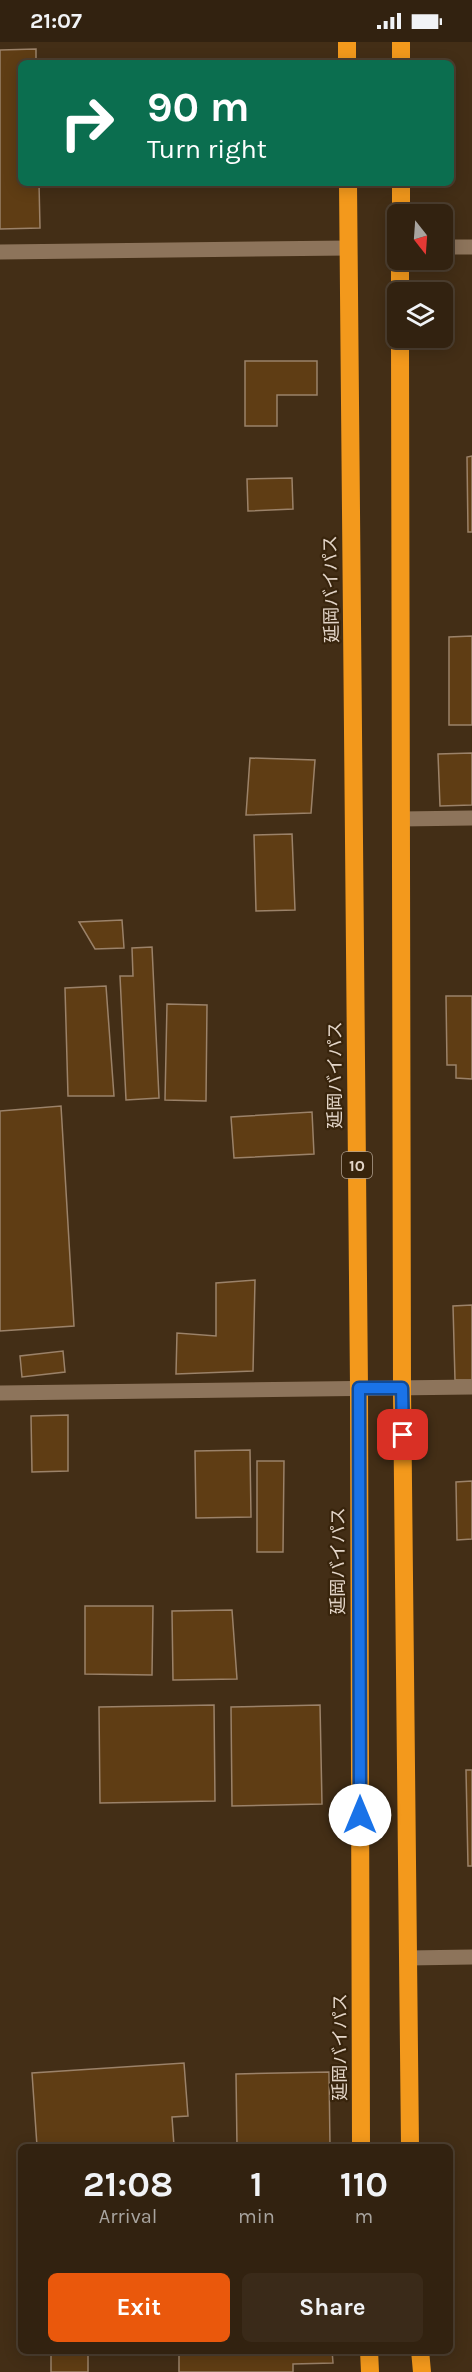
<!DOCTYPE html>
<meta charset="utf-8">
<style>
body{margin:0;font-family:Karla,"Noto Sans JP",sans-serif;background:#3a2a19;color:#f1f3f6;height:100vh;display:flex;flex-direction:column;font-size:22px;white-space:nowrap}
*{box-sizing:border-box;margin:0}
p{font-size:20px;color:#a8a49f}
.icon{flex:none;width:33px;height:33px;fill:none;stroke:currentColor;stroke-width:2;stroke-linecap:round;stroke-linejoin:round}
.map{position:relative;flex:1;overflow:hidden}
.side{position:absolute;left:18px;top:2102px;width:435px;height:210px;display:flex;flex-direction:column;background:#322210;border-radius:9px;box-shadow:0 3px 15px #0003,0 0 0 2px #4d3f30}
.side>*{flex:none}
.hud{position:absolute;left:18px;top:18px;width:436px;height:126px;border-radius:9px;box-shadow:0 3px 15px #0003,0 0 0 2px #4d3f30;background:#0b6e4f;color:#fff;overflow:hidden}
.needle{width:39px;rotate:163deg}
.buttons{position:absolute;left:387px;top:162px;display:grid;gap:12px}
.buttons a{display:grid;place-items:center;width:66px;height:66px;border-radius:9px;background:#322210;box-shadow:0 3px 15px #0003,0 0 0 2px #4d3f30;font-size:30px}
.pin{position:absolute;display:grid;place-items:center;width:51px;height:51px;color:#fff;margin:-26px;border-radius:12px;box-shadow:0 3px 9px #0006}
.me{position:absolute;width:66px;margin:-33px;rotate:0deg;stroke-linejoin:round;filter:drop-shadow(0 0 4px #0008)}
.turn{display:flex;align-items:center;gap:21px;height:126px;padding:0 30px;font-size:27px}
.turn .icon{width:78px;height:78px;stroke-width:2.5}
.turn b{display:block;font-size:42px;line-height:51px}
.eta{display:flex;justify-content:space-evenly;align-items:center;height:102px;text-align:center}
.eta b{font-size:36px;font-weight:700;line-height:42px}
.cta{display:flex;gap:12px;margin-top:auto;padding:12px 30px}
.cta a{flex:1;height:69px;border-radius:9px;background:#ea580c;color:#fff;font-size:24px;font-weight:700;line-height:69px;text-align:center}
.cta a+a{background:#3a2a19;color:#f1f3f6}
.status{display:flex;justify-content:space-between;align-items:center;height:42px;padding:0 30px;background:#322210;direction:ltr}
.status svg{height:16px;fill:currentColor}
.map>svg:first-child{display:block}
.building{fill:#5f3d14;stroke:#9b8269;stroke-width:1.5}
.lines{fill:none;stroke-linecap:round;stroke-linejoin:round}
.street{stroke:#8d745b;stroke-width:15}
.highway{stroke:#f3991c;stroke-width:18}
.route-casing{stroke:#114b97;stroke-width:15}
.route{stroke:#1a73e8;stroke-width:10}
.labels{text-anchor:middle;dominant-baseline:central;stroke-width:4.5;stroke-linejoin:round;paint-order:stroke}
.shield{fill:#38240c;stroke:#b0a090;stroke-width:1.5}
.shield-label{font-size:16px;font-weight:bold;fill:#e3d5c8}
.street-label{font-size:18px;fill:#e3d5c8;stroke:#38240c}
</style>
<div class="status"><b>21:07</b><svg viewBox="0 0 49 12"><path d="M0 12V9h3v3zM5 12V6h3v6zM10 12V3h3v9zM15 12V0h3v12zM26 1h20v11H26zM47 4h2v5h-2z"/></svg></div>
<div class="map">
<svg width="472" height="2330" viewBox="0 0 472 2330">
<rect width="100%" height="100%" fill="#432e16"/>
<g class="building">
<polygon points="36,7 36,21 21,21 21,141 39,141 40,186 0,187 0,8"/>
<polygon points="245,319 317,319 317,353 277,353 277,384 245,384"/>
<polygon points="472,414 472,490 468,490 467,415"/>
<polygon points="292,436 293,467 248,469 247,437"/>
<polygon points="472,594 472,683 449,683 449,595"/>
<polygon points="472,711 472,763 440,764 438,712"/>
<polygon points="250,716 315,718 311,771 246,773"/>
<polygon points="292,792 295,868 256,869 254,793"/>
<polygon points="122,878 124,906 95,907 79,880"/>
<polygon points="152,905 159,1056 126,1058 120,934 133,934 132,906"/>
<polygon points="106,944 114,1054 68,1054 65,946"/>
<polygon points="446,954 472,954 472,1037 456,1036 456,1023 447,1023"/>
<polygon points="167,962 207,963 206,1059 165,1058"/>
<polygon points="61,1064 74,1284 0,1289 0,1069"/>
<polygon points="312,1070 314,1112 234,1116 231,1075"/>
<polygon points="255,1238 253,1329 176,1332 177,1291 216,1294 216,1241"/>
<polygon points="472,1263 472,1338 455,1338 453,1264"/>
<polygon points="63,1309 65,1330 22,1335 20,1314"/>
<polygon points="68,1373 68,1429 32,1430 31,1374"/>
<polygon points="250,1408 251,1475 196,1476 195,1409"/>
<polygon points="257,1419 284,1419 283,1510 257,1510"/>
<polygon points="472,1439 472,1497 457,1498 456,1440"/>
<polygon points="85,1564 153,1564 152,1633 85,1632"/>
<polygon points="232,1568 237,1637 173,1638 172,1569"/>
<polygon points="214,1663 215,1759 100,1761 99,1665"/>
<polygon points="320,1663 322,1762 232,1764 231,1665"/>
<polygon points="466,1728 472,1728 472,1824 468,1824"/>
<polygon points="184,2021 188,2074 172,2075 174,2104 37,2104 32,2031"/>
<polygon points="329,2030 330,2104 237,2104 236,2032"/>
<rect x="51" y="2308" width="37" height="22"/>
<polygon points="179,2308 332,2308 333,2321 293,2322 293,2330 179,2330"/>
</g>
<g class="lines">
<g class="street">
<polyline points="442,205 472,205"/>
<polyline points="0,210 349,206"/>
<polyline points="401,777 472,776"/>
<polyline points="0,1351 472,1345"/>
<polyline points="408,1916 472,1915"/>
</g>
<g class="highway">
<polyline points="347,0 347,21"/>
<polyline points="401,21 401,0"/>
<polyline points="348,141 359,1346 361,2104"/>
<polyline points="401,172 401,141"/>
<polyline points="400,250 400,218"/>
<polyline points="400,296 402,1346 410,2104"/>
<polyline points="369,2308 370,2330"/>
<polyline points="420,2308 422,2330"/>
</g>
</g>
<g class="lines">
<defs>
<polyline id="route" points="360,1773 359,1346 402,1346 403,1393"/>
</defs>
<use href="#route" class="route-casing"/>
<use href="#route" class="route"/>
</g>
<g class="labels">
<rect class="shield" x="342" y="1110" width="30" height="26" rx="4.5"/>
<g class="shield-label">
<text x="357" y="1123">10</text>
</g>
<g class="street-label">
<text transform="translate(331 547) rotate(-91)">延岡バイパス</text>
<text transform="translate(335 1033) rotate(-90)">延岡バイパス</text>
<text transform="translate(338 1519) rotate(-90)">延岡バイパス</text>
<text transform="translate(340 2005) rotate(-90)">延岡バイパス</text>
</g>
</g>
</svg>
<div class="buttons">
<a><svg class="needle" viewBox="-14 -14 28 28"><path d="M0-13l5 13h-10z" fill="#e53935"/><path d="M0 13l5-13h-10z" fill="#a8a49f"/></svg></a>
<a><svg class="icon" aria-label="layers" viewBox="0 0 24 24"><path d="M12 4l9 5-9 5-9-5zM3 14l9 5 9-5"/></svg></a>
</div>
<div class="pin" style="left:403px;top:1393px;background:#d93025"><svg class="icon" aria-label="arrive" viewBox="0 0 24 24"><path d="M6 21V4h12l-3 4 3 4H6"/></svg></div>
<svg class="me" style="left:360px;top:1773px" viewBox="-20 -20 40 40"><circle r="19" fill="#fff"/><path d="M0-13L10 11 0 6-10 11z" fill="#1a73e8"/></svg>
<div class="hud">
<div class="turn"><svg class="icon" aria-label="right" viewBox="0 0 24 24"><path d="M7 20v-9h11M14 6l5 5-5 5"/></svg><div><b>90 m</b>Turn right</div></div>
</div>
<section class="side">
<div class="eta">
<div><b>21:08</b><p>Arrival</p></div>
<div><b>1</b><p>min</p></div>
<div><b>110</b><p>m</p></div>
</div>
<div class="cta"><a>Exit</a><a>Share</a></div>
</section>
</div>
